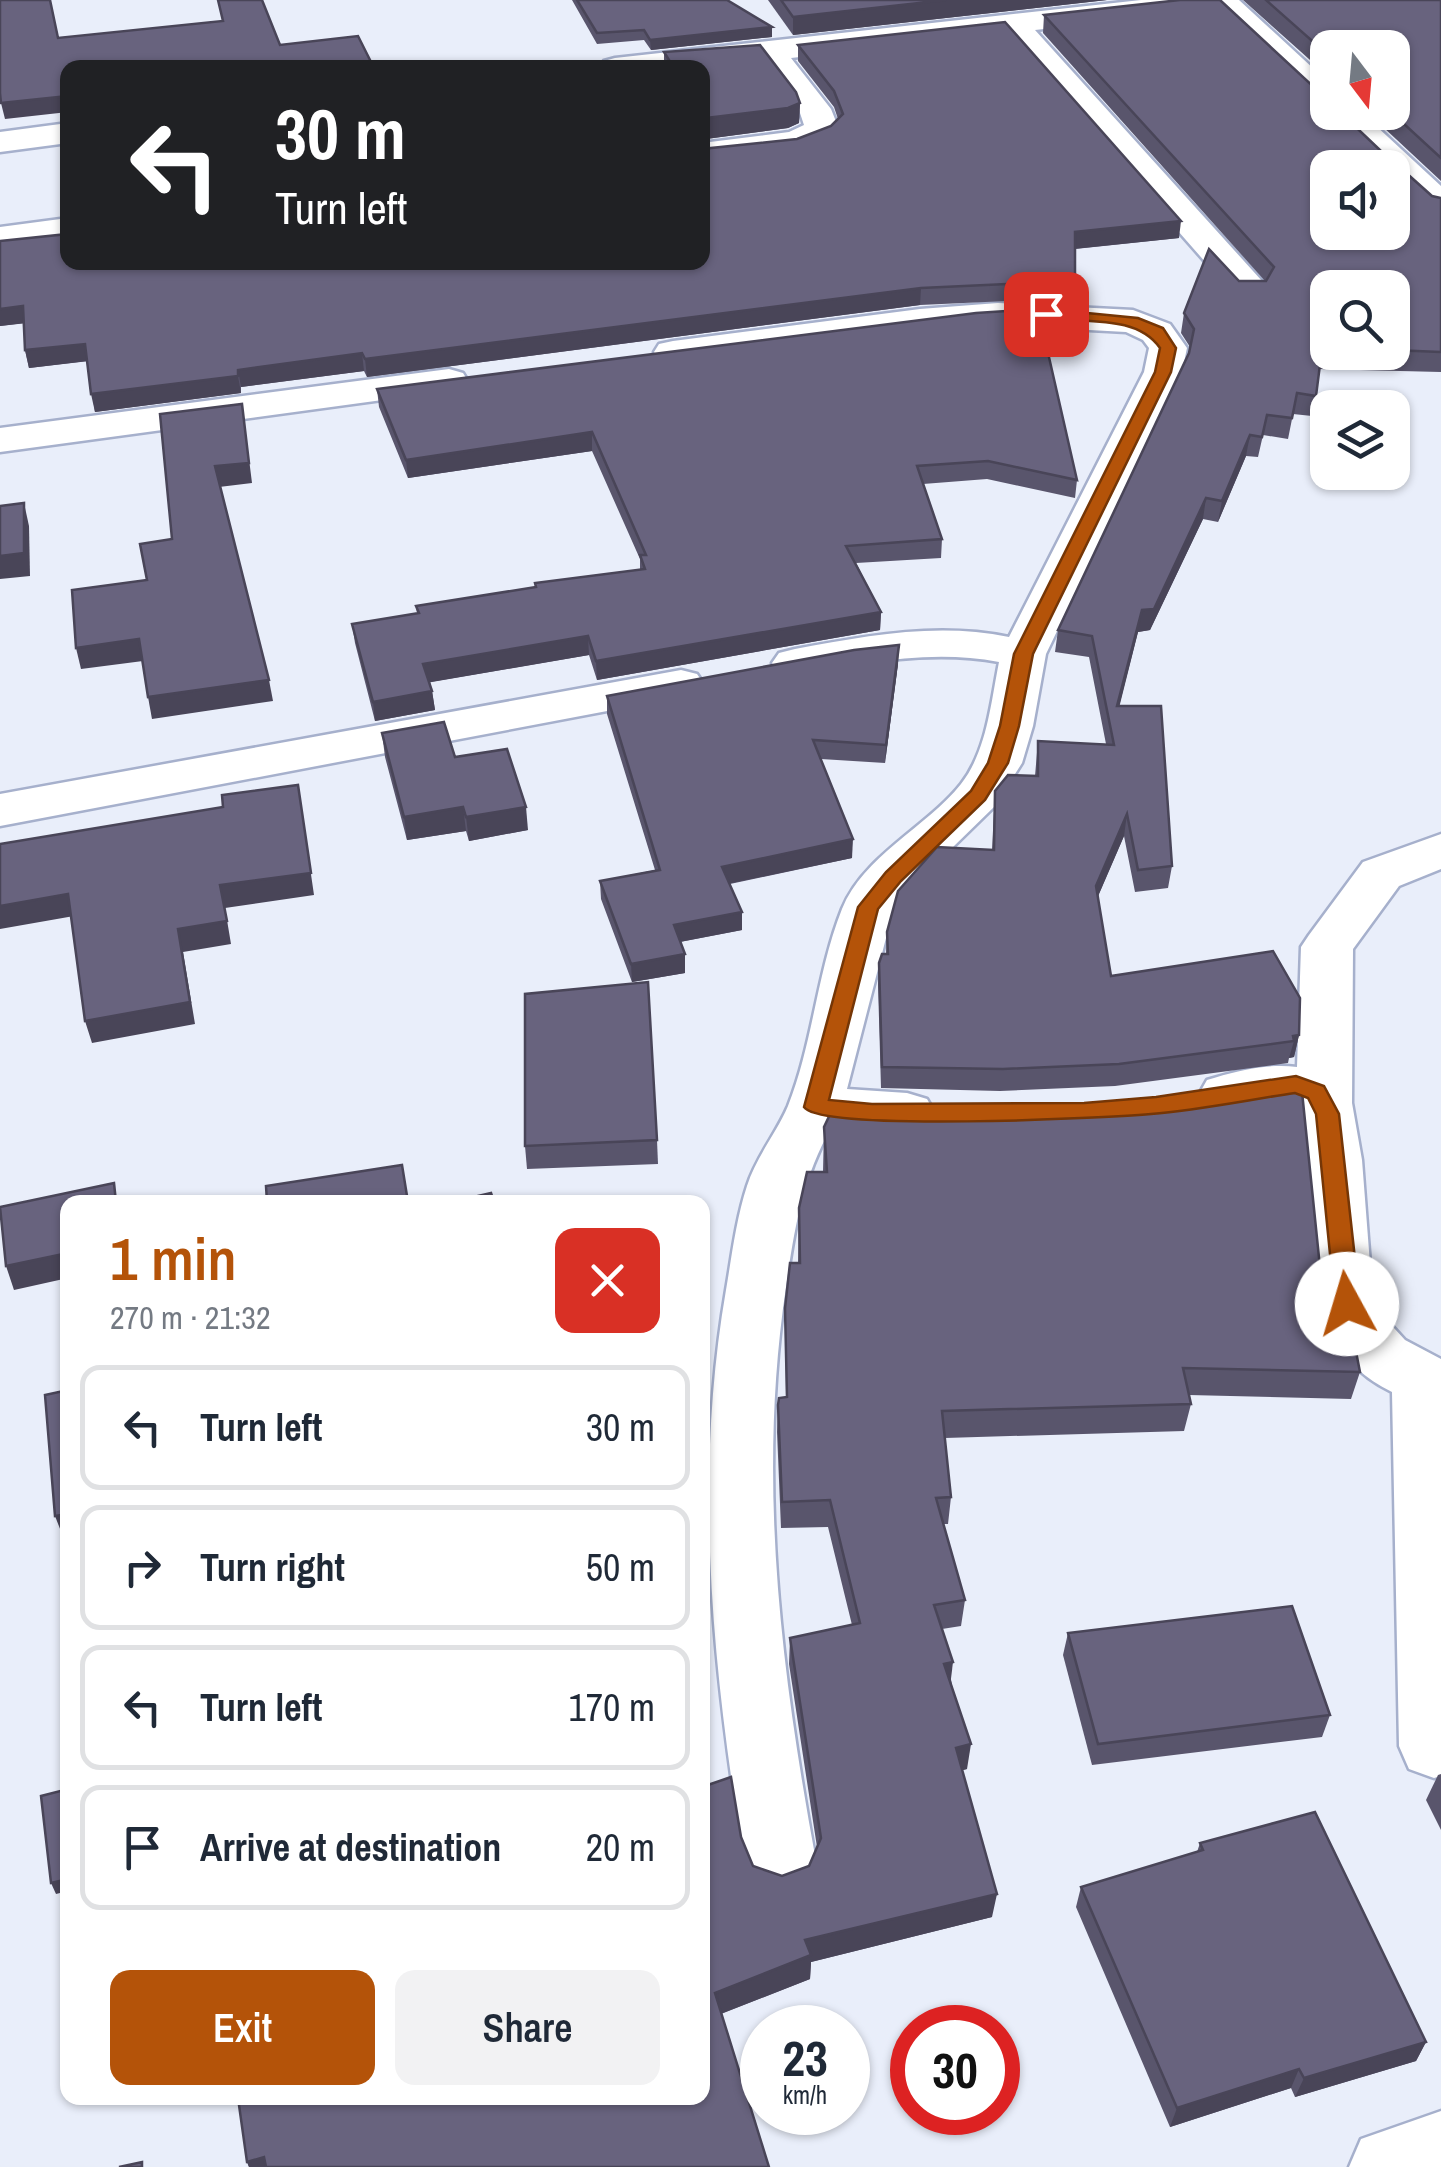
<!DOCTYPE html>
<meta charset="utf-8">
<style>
body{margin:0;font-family:"Archivo Narrow",sans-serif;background:#f2f2f3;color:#1f2937;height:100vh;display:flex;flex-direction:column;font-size:38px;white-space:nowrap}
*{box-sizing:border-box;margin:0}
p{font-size:32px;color:#747a83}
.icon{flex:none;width:55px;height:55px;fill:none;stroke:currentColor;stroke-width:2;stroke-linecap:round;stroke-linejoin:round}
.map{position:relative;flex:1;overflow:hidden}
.side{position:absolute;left:60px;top:1195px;width:650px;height:910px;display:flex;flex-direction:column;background:#fff;border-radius:20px;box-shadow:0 2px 8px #0004}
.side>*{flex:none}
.guide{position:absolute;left:60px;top:60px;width:650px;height:210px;border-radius:20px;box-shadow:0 2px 8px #0004;background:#202124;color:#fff;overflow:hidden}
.needle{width:65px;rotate:164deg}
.tools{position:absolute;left:1310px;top:30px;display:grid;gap:20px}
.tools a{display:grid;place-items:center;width:100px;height:100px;border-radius:20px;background:#fff;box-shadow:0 2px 8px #0004;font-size:50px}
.speed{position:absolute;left:740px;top:2005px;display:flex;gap:20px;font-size:50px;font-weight:700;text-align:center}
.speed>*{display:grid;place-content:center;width:130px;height:130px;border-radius:50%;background:#fff;box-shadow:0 2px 8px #0004;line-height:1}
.speed small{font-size:25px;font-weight:400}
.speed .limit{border:15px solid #d22;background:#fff;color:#111}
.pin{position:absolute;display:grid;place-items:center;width:85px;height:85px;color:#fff;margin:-42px;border-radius:20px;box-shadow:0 5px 15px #0006}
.me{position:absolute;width:110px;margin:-55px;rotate:354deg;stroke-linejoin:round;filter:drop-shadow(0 0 8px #0008)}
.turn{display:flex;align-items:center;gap:35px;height:210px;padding:0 50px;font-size:45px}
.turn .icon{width:130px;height:130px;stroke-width:2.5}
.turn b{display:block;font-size:70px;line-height:85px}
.round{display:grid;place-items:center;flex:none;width:105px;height:105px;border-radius:20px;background:#f2f2f3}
.overview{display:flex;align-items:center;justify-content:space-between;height:170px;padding:0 50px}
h1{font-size:60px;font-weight:600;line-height:75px;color:#b45309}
.primary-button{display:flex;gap:20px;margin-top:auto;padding:20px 50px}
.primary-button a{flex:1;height:115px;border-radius:20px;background:#b45309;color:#fff;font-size:40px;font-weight:600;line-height:115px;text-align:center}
.primary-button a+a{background:#f2f2f3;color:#1f2937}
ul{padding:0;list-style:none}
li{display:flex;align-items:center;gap:30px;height:125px;margin:0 20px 15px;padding:0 30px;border:5px solid #e0e1e3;border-radius:20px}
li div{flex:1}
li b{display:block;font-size:38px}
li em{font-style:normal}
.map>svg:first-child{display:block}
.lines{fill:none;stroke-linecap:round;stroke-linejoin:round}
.minor-casing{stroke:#a6b0cc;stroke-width:5}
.minor{fill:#fff;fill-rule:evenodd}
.wall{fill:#59556c;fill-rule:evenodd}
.shaded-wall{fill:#494558}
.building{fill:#68637e;stroke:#494558;stroke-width:2.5;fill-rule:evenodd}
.route{fill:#b45309;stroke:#753606;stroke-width:2.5}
</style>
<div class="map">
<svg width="1441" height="2167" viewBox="0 0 1441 2167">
<rect width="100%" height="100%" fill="#e9eefa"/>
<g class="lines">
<defs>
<g id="minor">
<path d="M 1141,0 L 1239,0 L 1328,82 L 1328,112 L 1361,112 L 1441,186 L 1441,215 L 1429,212 L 1392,178 L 1392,168 L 1381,168 L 1329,119 L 1326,109 L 1317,107 L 1214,10 L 1035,30 L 1262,281 L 1267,289 L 1262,297 L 1249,300 L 1236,297 L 1005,34 L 791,58 L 831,109 L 839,129 C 819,158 736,159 702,163 L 702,143 L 789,132 L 804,125 L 799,110 L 761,61 L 702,68 L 599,68 L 604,61 L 615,58 Z"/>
<polygon points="68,123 68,143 0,152 0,132"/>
<polygon points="68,218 68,240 0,249 0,227"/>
<path d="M 998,303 L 1133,310 L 1170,324 L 1187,348 L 1182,372 L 1046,654 L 1033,726 L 1022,763 L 995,806 L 911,888 L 893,911 L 847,1089 L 907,1093 L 927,1099 L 935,1113 L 927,1127 L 907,1133 L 831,1128 C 802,1179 794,1231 786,1287 C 757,1480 781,1671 816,1861 L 806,1886 L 780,1896 L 754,1886 L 744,1861 C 713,1671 693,1481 726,1290 C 732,1255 736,1220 747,1186 C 756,1157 776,1134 788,1106 C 813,1043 817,972 842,909 C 863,856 927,827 961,784 C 987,751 991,702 999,662 C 930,649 862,663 795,677 L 779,673 L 772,663 L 779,653 L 795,649 C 866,636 937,622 1009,637 L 1144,372 L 1149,348 L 1143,340 L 1126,332 L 998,325 L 920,331 L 673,363 L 659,360 L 654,352 L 659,344 L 673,341 L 920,309 Z"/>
<polygon points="449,369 463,373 468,381 463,389 0,452 0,428"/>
<polygon points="681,670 697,674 704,684 697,694 0,826 0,794"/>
<path d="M 1441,834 L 1441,869 L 1399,886 L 1353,949 L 1352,1103 L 1362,1160 L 1370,1264 L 1382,1315 L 1405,1340 L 1441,1359 L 1441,1776 L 1434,1778 L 1409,1769 L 1399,1746 L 1392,1392 C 1282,1339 1319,1209 1298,1111 C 1278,1097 1237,1117 1207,1108 L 1199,1094 L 1207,1080 C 1236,1071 1268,1063 1297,1067 L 1301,947 L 1309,935 L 1363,862 Z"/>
<polygon points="1441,2111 1441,2167 1349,2167 1361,2139"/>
</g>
</defs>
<use href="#minor" class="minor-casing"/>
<use href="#minor" class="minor"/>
</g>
<g class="wall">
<polygon points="572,0 727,0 772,37 651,50 644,40 597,44"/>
<polygon points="768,0 1107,0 793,35"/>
<polygon points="1243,0 1441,0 1441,181 1367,112 1392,112 1328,48 1328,76"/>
<path d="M 1044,15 L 1328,112 L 1394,162 L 1432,196 L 1441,198 L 1441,372 L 1319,369 L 1312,416 L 1293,414 L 1288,439 L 1263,435 L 1258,457 L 1246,456 L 1218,522 L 1203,519 L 1150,630 L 1138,632 L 1119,706 L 1172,866 L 1168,888 L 1135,892 L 1124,836 L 1098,896 L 1111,976 L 1299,1035 L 1294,1057 L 1289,1058 L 1288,1063 L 1115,1086 L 1000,1091 L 881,1088 L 878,984 L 879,963 L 886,954 L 887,932 L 992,850 L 995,791 L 1035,776 L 1038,741 L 1106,744 L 1089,657 L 1055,652 L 1058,630 L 1189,353 L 1190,347 L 1181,333 L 1184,313 L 1239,281 L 1265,281 L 1043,33 ZM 1328,288 L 1392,288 L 1392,352 L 1328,352 Z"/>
<polygon points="798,45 1179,238 1075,249 1075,281 1073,298 920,305 367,377 364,371 241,387 241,393 95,412 87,361 29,368 25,350 24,323 0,326 0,241 68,262 797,139 831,126 838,119 834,107 798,61"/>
<polygon points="664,52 800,103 799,123 788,128 706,139 702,132 702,68 664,68"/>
<polygon points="976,313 1077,480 1075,498 987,479 923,484 942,539 941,558 856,563 881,612 880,630 597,680 589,655 430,682 432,691 435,710 375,721 355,643 352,624 417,614 416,606 640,570 640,559 592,451 408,478 379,407 377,389"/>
<polygon points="898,664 885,763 821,759 852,858 730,884 742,930 680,942 685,973 632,982 601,899 600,881 655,870 607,714 607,696"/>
<polygon points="382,733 455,757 528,830 469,841 466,831 407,840 385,757"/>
<polygon points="824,1127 1321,1277 1360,1372 1351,1399 1189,1395 1191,1404 1184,1431 945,1438 951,1497 948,1524 943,1524 965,1600 961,1626 942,1629 967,1769 962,1770 992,1917 811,1962 810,1979 721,2014 769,2167 249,2167 247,2162 702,2098 741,1837 753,1866 782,1876 809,1866 817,1847 789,1664 790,1638 852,1625 828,1527 781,1528 777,1432 778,1405 786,1397 785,1308 798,1263 799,1208 823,1172"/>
<polygon points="657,1140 658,1164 527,1169 525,1146"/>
<polygon points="1068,1633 1330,1715 1322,1737 1092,1765 1063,1655"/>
<polygon points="1441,1774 1441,1830 1426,1800 1438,1775"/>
<polygon points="1200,1843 1426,2042 1416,2061 1295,2097 1291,2088 1170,2127 1076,1907 1081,1887 1197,1852"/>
</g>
<g class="shaded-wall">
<polygon points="946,0 1107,0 793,35 793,17"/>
<polygon points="772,27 772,37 651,50 650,40"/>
<polygon points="68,96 68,112 5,119 1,103"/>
<polygon points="800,103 799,123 788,128 706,139 706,118"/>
<polygon points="1181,221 1179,238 1073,249 1075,232"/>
<polygon points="921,288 920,305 367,377 365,359"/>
<polygon points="23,306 27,323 0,326 0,309"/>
<polygon points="85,344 89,361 29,368 25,350"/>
<polygon points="362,353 364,371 241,387 238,370"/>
<polygon points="238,376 241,393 95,412 91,394"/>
<polygon points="242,404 252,483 219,487 215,466"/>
<polygon points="592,432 592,451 408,478 406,460"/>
<polygon points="1250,435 1246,456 1218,522 1222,501"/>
<polygon points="1206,498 1203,519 1150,630 1138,632 1114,728 1117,706 1142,610"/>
<polygon points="24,503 29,526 30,576 0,579 0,556"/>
<polygon points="881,612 880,630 597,680 596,661"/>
<polygon points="588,636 589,655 426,683 423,664"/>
<polygon points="139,639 143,661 81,669 76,648"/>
<polygon points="899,645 898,664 885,763 886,745"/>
<polygon points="269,680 273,701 152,719 148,697"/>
<polygon points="432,691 435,710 375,721 373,702"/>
<polygon points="298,785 314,895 225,908 231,944 183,952 195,1024 92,1043 85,1021 178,929"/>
<polygon points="463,807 466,831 407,840 404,817"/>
<polygon points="526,807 528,830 469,841 466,817"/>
<polygon points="1127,814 1124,836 1093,908 1096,886"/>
<polygon points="853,839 852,858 722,885 722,867"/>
<polygon points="68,894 74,916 0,929 0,906"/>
<polygon points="742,912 742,930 674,943 674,925"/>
<polygon points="685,954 685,973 632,982 631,964"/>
<polygon points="1299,1035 1294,1057 1289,1058 1294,1041 1293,1036"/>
<polygon points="68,1253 68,1278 14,1290 6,1266"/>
<polygon points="68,1514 68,1538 64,1539 55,1516"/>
<polygon points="953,1662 950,1687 944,1664"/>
<polygon points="971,1744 967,1769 952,1773 956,1748"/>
<polygon points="68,1879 68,1891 56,1894 51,1883"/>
<polygon points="997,1894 992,1917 811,1962 810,1979 715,2016 715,1993 805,1940"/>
<polygon points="1426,2042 1416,2061 1295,2097 1304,2078"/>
<polygon points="1299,2069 1291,2088 1170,2127 1177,2108"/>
<polygon points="264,2157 268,2167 249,2167 247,2162"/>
</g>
<g class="building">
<polygon points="0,0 50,0 58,38 223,21 218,0 262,0 280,45 358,36 374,68 68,68 68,96 1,103 0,93"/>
<polygon points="577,0 727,0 772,27 650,40 644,30 597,33"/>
<polygon points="781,0 946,0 793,17"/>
<path d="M 1180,0 L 1220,0 L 1318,91 L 1327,94 L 1328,112 L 1340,112 L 1382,152 L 1392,153 L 1394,162 L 1432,196 L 1441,198 L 1441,352 L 1392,350 L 1392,288 L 1328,288 L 1328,349 L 1322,349 L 1316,396 L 1297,393 L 1292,418 L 1267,415 L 1262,437 L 1250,435 L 1222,501 L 1206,498 L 1154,609 L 1142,610 L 1117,706 L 1161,706 L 1172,866 L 1138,870 L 1127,814 L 1096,886 L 1111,976 L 1273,951 L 1300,998 L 1299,1035 L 1293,1036 L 1294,1041 L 1119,1064 L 1003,1069 L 882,1067 L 879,963 L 882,954 L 888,954 L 887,932 L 898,891 L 937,847 L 994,850 L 995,791 L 1008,775 L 1038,776 L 1038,741 L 1114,745 L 1092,636 L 1058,630 L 1189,353 L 1194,329 L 1184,313 L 1209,249 L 1239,281 L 1266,281 L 1274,267 L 1044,15 ZM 1328,168 L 1392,168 L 1392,232 L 1328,232 Z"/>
<polygon points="1266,0 1441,0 1441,158 1391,112 1392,48 1328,48 1328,55"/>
<polygon points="1005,22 1181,221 1075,232 1075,281 921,288 365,359 362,353 238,370 238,376 91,394 85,344 25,350 23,306 0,309 0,241 68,234 68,262 702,262 702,149 797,139 831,126 843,114 834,91 798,45"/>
<polygon points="760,45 796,92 800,103 788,108 706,118 702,112 702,68 674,68 664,52"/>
<polygon points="1038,309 1077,480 988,461 917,466 942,539 846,546 881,612 596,661 588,636 423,664 432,691 373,702 352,624 419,613 416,606 536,587 535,583 645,569 640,555 646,555 592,432 406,460 377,389 976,313"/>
<polygon points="242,404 249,463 215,466 269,680 148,697 139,639 76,648 72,590 147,580 140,544 172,539 160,414"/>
<polygon points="24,503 24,553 0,556 0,506"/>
<polygon points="899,645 886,745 813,740 853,839 722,867 742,912 674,925 685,954 631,964 600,881 660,870 607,696 854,650"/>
<polygon points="444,722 455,757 507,749 526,807 466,817 463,807 404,817 382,733"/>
<polygon points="298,785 311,873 220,885 227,921 178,929 190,1002 85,1021 68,894 0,906 0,844 223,807 222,795"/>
<polygon points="648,982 657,1140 525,1146 525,994"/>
<polygon points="1301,1082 1321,1277 1351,1326 1360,1372 1183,1368 1191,1404 942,1411 951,1497 936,1498 965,1600 934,1605 953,1662 944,1664 971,1744 956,1748 997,1894 805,1940 811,1955 715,1993 769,2167 266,2167 264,2157 247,2162 238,2098 702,2098 702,1787 731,1777 741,1837 753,1866 782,1876 809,1866 821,1838 790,1638 860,1623 830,1500 782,1502 778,1405 779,1398 787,1397 785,1308 790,1263 800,1263 799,1208 807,1172 827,1172 824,1127 833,1108 1076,1109"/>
<polygon points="402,1165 408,1202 267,1202 266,1186"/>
<polygon points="114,1183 116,1202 68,1202 68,1253 6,1266 0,1207"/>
<polygon points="491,1193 494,1202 452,1202"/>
<polygon points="68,1390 68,1514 55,1516 45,1395"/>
<polygon points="1292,1606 1330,1715 1098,1744 1068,1633"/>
<polygon points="68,1789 68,1879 51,1883 41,1796"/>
<polygon points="1315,1812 1426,2042 1304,2078 1299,2069 1177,2108 1081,1887 1203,1850 1200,1843"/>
<polygon points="142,2162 142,2167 119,2167"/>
</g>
<path class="route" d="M 1046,309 L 1138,318 L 1163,328 L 1176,348 L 1171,372 L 1033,654 L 1019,726 L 1008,763 L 985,800 L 901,881 L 878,909 L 829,1100 L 872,1104 L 1084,1103 L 1156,1097 L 1296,1076 L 1324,1086 L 1339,1114 L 1360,1304 L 1356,1310 L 1338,1310 L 1335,1304 L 1316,1114 L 1308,1098 L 1295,1093 C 1247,1100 1199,1110 1151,1114 C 1107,1118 821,1132 804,1107 L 858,907 L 886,872 L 971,791 L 988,763 L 1000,726 L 1014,654 L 1155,372 L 1160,348 C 1135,312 1079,325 1040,317 L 1040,311 Z"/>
</svg>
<div class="tools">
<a><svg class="needle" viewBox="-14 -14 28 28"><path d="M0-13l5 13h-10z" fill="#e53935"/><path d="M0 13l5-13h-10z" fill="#747a83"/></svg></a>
<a><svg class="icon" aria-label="sound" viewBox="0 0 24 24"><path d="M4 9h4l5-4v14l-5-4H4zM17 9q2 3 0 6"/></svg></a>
<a><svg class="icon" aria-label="search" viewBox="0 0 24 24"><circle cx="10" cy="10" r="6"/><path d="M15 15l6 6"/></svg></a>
<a><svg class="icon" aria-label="layers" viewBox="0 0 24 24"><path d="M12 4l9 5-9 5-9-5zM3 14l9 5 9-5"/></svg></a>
</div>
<div class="speed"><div>23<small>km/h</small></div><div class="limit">30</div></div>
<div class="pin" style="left:1046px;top:314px;background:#d93025"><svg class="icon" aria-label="arrive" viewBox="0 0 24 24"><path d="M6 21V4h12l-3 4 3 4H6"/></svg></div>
<svg class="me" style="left:1347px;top:1304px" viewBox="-20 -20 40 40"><circle r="19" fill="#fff"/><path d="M0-13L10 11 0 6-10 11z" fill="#b45309"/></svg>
<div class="guide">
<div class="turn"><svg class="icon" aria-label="left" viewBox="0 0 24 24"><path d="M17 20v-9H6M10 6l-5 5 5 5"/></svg><div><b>30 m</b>Turn left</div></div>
</div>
<section class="side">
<div class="overview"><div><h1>1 min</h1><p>270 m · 21:32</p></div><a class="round" style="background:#d93025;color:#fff"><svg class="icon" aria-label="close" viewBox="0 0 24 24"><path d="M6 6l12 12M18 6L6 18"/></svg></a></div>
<ul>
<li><svg class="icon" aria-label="left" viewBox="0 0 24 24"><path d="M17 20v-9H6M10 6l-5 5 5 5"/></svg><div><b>Turn left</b></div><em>30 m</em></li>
<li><svg class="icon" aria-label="right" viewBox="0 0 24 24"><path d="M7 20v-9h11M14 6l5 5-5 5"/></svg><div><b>Turn right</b></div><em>50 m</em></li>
<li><svg class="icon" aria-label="left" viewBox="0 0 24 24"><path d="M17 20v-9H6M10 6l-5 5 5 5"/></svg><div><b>Turn left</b></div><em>170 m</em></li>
<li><svg class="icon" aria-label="arrive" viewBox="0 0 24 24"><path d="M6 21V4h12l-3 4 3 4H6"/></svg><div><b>Arrive at destination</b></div><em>20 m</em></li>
</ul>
<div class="primary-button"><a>Exit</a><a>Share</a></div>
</section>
</div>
